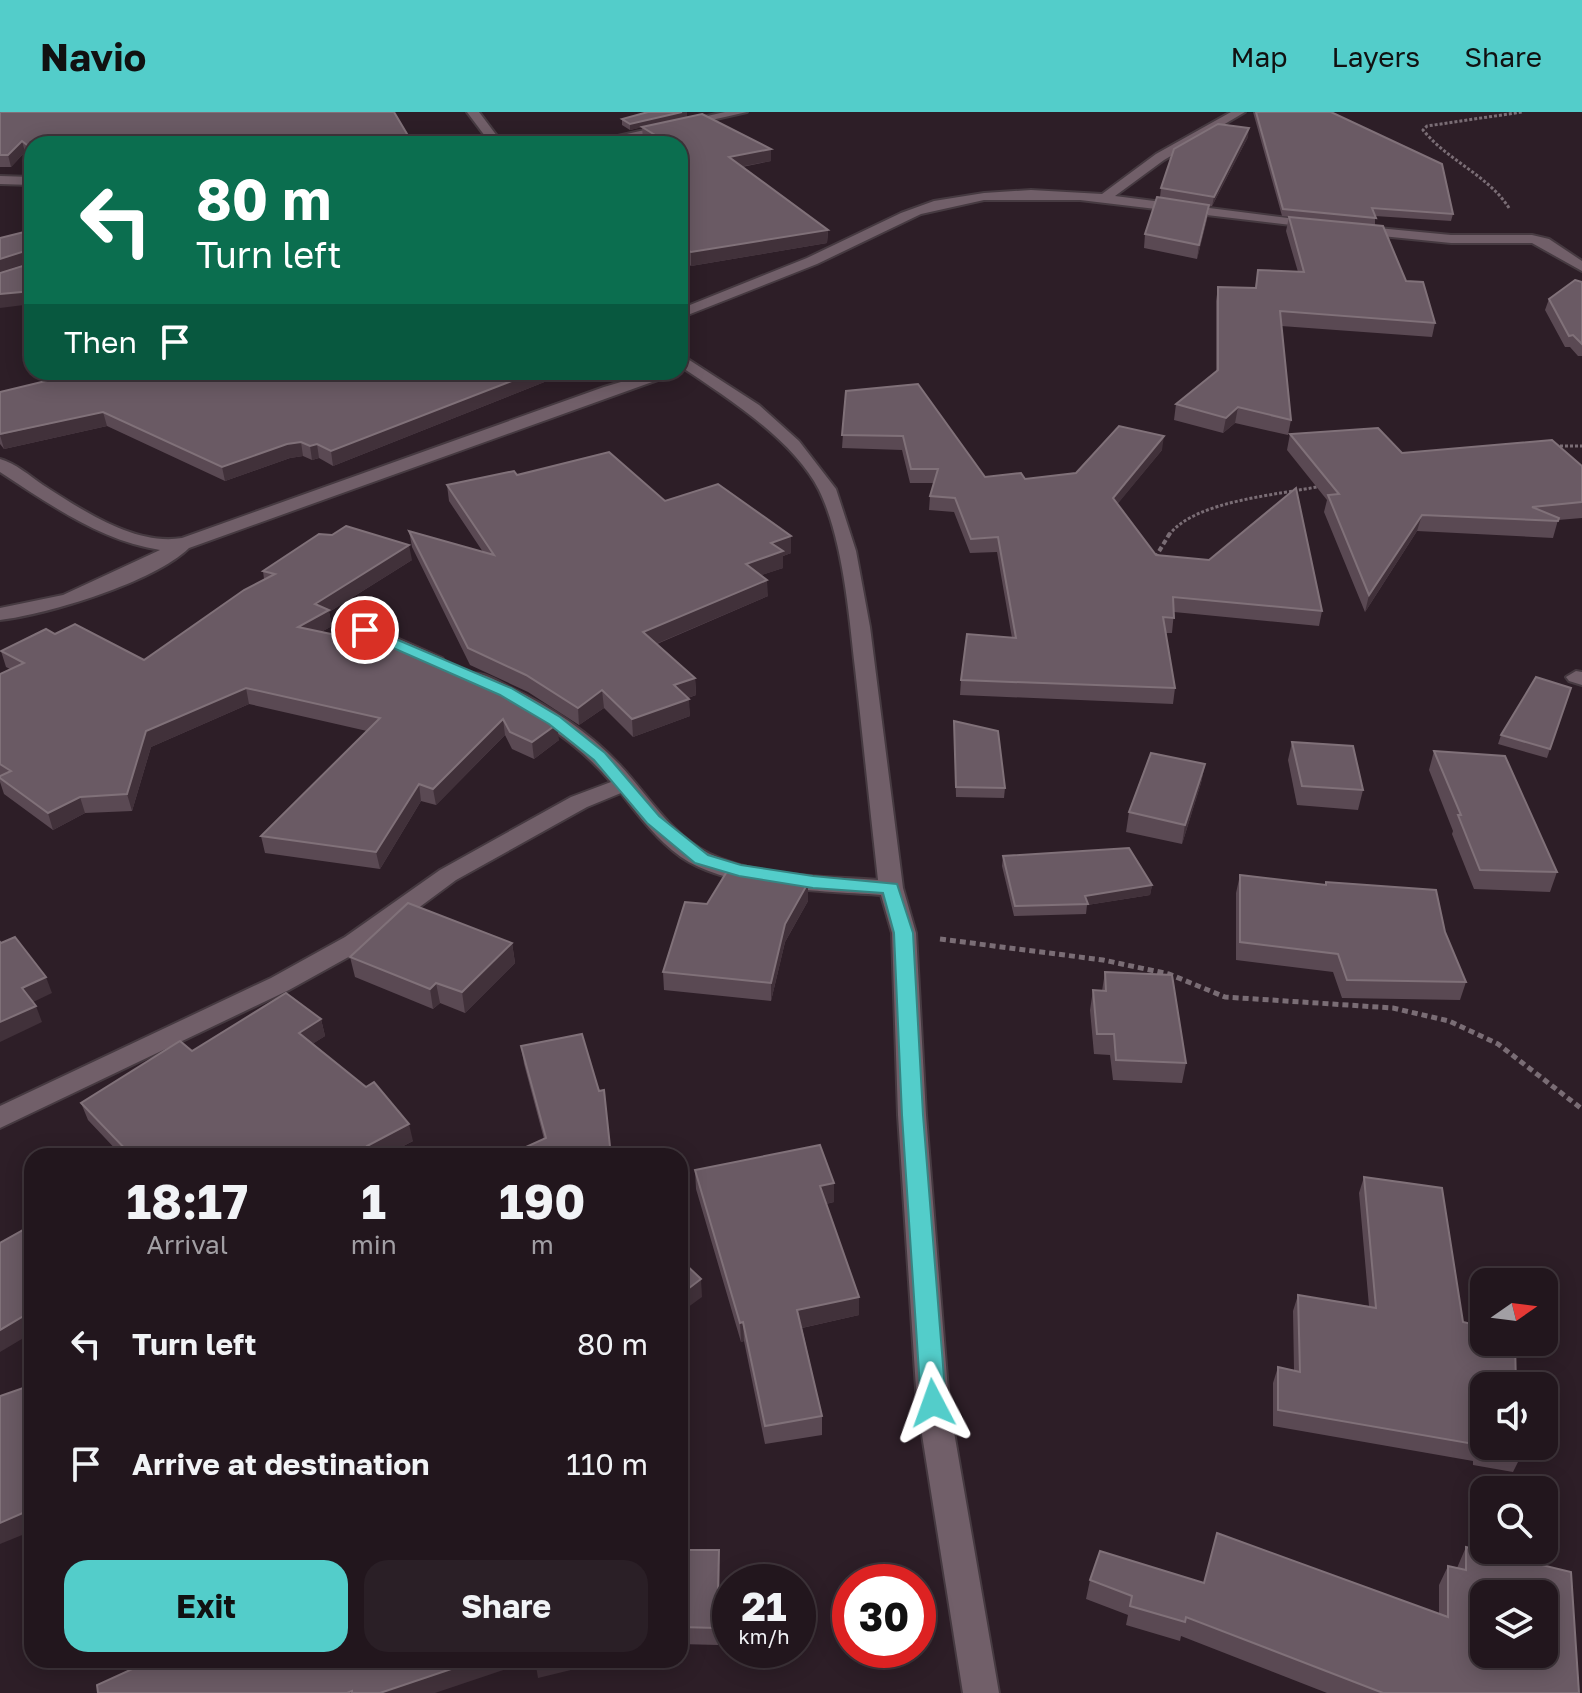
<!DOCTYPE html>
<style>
body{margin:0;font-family:"Golos Text",sans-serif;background:#2a1f26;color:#f1f3f6;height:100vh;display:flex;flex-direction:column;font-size:30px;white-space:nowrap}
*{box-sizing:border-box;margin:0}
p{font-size:26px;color:#a29fa4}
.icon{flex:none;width:44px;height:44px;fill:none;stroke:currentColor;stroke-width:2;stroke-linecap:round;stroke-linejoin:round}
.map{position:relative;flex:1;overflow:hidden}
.drawer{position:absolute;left:24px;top:1036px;width:664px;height:520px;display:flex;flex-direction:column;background:#22161d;border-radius:24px;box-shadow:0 4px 20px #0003,0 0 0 2px #3f353b}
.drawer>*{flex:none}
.guide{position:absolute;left:24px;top:24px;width:664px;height:244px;border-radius:24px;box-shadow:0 4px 20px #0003,0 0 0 2px #3f353b;background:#0b6e4f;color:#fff;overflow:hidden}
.needle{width:52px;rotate:76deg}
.tools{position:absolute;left:1470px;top:1156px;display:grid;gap:16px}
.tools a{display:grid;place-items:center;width:88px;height:88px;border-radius:16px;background:#22161d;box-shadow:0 4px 20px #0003,0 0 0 2px #3f353b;font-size:40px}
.speed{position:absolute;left:712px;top:1452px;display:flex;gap:16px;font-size:40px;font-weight:700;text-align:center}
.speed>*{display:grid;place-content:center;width:104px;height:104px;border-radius:50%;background:#22161d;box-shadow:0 4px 20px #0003,0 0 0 2px #3f353b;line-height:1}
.speed small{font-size:20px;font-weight:400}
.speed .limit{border:12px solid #d22;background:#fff;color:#111}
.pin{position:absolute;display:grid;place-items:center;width:68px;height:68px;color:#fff;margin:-34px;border:4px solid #fff;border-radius:50%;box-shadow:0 2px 8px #0007}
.me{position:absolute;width:88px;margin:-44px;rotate:356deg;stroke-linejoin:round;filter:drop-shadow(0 0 6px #0008)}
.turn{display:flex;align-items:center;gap:28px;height:168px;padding:0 40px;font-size:36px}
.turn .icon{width:104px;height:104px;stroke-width:2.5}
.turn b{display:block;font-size:56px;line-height:68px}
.then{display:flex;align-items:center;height:76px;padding:0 40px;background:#0003;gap:16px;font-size:30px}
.eta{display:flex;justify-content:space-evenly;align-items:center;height:136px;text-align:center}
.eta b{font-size:48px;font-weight:700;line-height:56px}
.primary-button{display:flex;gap:16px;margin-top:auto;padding:16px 40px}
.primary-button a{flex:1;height:92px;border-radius:24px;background:#53cdca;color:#111;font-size:32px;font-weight:700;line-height:92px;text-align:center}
.primary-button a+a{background:#2a1f26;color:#f1f3f6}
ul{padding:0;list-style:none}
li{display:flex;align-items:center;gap:24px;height:120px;padding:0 40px}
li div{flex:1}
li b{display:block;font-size:30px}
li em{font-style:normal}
header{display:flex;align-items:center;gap:48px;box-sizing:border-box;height:112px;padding:0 40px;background:#53cdca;color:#111}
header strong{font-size:38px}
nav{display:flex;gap:44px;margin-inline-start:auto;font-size:28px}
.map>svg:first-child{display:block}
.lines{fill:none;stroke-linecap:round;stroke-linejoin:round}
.street-casing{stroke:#463a41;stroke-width:4}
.path-far2{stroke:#7a6d75;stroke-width:3;stroke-dasharray:3 2;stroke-linecap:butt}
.path-far1{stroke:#7a6d75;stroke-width:4;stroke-dasharray:5 3;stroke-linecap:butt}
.path{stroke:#7a6d75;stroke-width:5;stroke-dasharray:6 4;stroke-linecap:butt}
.street{fill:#715f69;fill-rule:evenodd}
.wall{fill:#5a4953}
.shaded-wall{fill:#41313a}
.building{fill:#6a5a64;stroke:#807179;stroke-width:2;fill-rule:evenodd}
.route{fill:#53cdca;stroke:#368583;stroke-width:2}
</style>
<header>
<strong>Navio</strong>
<nav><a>Map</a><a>Layers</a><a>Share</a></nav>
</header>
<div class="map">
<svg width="1582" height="1581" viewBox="0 0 1582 1581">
<rect width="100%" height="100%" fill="#2d1e27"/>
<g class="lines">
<defs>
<g id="street">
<polygon points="467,0 479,0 503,32 491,32"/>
<polygon points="725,0 747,0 605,32 582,32"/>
<polygon points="1231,0 1245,0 1164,48 1115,84 1320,110 1325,111 1325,117 1080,88 984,88 921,102 817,152 680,206 680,197 807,146 901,101 934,89 984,81 1031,78 1102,82 1156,42"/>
<polygon points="0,64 32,65 32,73 0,72"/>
<polygon points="1357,114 1451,123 1532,123 1549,127 1582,149 1582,159 1532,131 1451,131 1352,121 1350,118"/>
<path d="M 680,242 L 759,293 L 799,329 L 836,377 L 856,439 L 870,515 L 903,776 L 916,821 L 926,1003 L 949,1291 L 999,1581 L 963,1581 L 917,1291 L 898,1003 L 892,821 L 881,783 C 824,779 729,778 681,745 C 657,728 639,704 621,681 L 587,695 L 456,768 L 363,837 L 289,878 L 0,1016 L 0,994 L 271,866 L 345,825 L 440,758 L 571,685 L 611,670 C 572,624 520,595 466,570 L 463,566 L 466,562 C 481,558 497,569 511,576 C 551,595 589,620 620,653 C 648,683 672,724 710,742 C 761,766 824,764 878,768 C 870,697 863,627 855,556 C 849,503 843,427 819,378 C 793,327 726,285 680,254 Z"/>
<path d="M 655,260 L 680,260 L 189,436 C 154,470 49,502 0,508 L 0,496 L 63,483 L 160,438 C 101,429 49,392 0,360 L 0,347 C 15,351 30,364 43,373 C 82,398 135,434 182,426 L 604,275 Z"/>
<polygon points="365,512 442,546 445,550 435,556 428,554 358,522 355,518 358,514"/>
<polygon points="1576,559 1582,560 1582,573 1569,569 1566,565"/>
</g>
</defs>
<use href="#street" class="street-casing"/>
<g class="path-far2">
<path d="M 1509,96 C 1488,63 1448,49 1423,18 L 1427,14 L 1522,0"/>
<polyline points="1555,334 1582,334"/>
<path d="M 1169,423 C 1195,388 1280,383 1321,374"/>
</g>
<polyline class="path-far1" points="1155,446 1170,421"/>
<polyline class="path" points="940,827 1103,848 1169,862 1225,885 1393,896 1449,909 1498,932 1582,997"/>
<use href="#street" class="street"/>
</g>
<g class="wall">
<polygon points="0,0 32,32 32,46 25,40 11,55 0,55"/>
<polygon points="648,0 687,0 687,5 771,37 771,49 742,55 828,118 827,131 691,154 680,146 680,32 637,32 637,30 646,29 643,27 642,15 630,18 622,13 622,7"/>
<polygon points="1253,0 1331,0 1453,102 1451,109 1375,104 1375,113 1282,104"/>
<polygon points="1248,25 1212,94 1209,94 1207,107 1197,147 1144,136 1145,122 1160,85 1161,76"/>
<polygon points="1289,105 1406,169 1435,211 1432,225 1281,214 1291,308 1288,323 1235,311 1223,321 1174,308 1176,292 1216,260 1216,189 1218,175 1255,176 1258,158 1298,160 1286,119"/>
<polygon points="1582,170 1582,244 1578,244 1570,235 1565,235 1545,198 1549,187"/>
<polygon points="83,260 552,260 552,267 333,354 319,346 312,348 303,344 290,346 225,369 107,314 4,337 0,332 0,280"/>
<polygon points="846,279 985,365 1025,367 1076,361 1162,338 1117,392 1156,443 1322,499 1319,514 1174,500 1172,521 1165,521 1175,576 1173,592 960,583 961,568 1012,526 997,440 970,441 954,400 929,398 930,384 934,371 910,371 902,338 842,336"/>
<polygon points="1290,322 1402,341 1582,354 1582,406 1558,408 1553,426 1417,419 1365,500 1324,400 1327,388 1287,338"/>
<polygon points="517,363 665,389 791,441 783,444 783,456 761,463 768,484 657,532 695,566 696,583 688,586 690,604 633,625 604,596 579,613 528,580 470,553 412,435 409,419 483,440 449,389 447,373"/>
<polygon points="412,448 329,500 332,514 321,520 559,628 534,647 512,637 505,623 436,693 421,689 380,757 265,741 261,724 367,619 249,592 151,635 132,699 85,701 53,718 4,682 0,670 0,562 10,557 6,555 1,539 55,522 144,548 264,467 263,459"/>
<polygon points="1571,576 1547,646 1498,632 1501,623"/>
<polygon points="954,609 1005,676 1004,686 956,685"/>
<polygon points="1292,630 1363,678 1358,698 1297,693 1288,648"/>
<polygon points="1434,639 1557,760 1550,780 1474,777 1452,722 1453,719 1429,658"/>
<polygon points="1205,652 1201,671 1182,732 1126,720 1129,700"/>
<polygon points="1003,744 1152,773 1150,783 1087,793 1086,802 1014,804 1002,754"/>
<polygon points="1240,763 1325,773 1326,770 1445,820 1466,870 1460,888 1342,886 1333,860 1236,848 1236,781"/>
<polygon points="808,789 785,830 771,889 664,878 663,860 707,792"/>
<polygon points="512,831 515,851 465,901 440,891 433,897 355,865 350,845"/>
<polygon points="1105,860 1186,951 1182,971 1113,968 1110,943 1094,942 1090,898 1093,878 1102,879"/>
<polygon points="321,907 325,924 312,932 413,1029 384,1044 122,1044 88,1008 81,991 192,939"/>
<polygon points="521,934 611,1044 544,1027 524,952"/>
<polygon points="695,1058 834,1090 826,1092 859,1203 802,1216 822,1304 822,1323 765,1332 744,1229 741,1230 696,1077"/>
<polygon points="1364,1065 1484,1274 1521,1344 1513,1360 1473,1353 1473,1349 1273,1314 1273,1271 1278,1255 1294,1258 1293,1199 1298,1183 1369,1194 1359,1081"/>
<polygon points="1466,1435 1579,1581 1327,1581 1181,1524 1180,1529 1126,1513 1128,1503 1086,1487 1090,1468 1204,1470 1439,1502 1439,1473 1448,1454 1457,1456"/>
<polygon points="680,1438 720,1456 718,1533 680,1532"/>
</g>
<g class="shaded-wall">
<polygon points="682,0 687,0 687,5 630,18 630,12"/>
<polygon points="1249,16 1248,25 1212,94 1214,85"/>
<polygon points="22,29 25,40 11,55 8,43"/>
<polygon points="771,37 771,49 729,57 729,45"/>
<polygon points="1209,93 1207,107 1197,147 1199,133"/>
<polygon points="828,118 827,131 691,154 691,140"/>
<polygon points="28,138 31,150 0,160 0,147"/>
<polygon points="32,179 32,192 0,196 0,182"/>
<polygon points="535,260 552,260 552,267 333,354 331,339"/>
<polygon points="1238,295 1235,311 1223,321 1226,306"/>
<polygon points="103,300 107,314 4,337 0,323"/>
<polygon points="1164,324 1162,338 1111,400 1113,386"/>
<polygon points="301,330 303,344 290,346 225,369 222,355 287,332"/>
<polygon points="317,332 319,346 312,348 310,334"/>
<polygon points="1422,403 1417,419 1365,500 1369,483"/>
<polygon points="791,424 791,441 783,444 783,456 747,468 746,452 771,431"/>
<polygon points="409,433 412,448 329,500 332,514 301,531 298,515 315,492"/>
<polygon points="767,468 768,484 644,537 643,520"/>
<polygon points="695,566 696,583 675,590 674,573"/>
<polygon points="246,576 249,592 151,635 132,699 127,682 146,619"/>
<polygon points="602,578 604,596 579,613 578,596"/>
<polygon points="689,587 690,604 633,625 632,607"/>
<polygon points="503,607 505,623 436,693 433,677"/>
<polygon points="557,612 559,628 534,647 532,630"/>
<polygon points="1205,652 1201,671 1182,732 1185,713"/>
<polygon points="419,672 421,689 380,757 376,740"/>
<polygon points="80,685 85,701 53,718 48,701"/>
<polygon points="808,771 808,789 785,830 771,889 771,871 785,812"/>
<polygon points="1152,773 1150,783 1087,793 1085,784"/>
<polygon points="512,831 515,851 465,901 462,880"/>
<polygon points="46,865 52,881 29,892 22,876"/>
<polygon points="436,871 440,891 433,897 430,877"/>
<polygon points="36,894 42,910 0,930 0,910"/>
<polygon points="321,907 325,924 303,938 299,921"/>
<polygon points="409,1012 413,1029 384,1044 370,1044 367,1034"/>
<polygon points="834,1071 834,1090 820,1093 820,1074"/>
<polygon points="701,1167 702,1185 680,1201 680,1183"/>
<polygon points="859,1185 859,1203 797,1217 797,1198"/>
<polygon points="32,1199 32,1221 0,1240 0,1218"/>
<polygon points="743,1210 744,1229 741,1230 740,1211"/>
<polygon points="25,1400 32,1419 0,1432 0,1411"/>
<polygon points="719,1438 720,1456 718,1533 717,1516"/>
<polygon points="478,1548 533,1548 435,1581 380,1581"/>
<polygon points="535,1548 612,1548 538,1566"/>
</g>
<g class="building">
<polygon points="0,0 394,0 413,32 32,32 32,37 22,29 8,43 0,43"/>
<polygon points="648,0 682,0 630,12 622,7"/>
<polygon points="1256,0 1331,0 1442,52 1453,102 1372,96 1376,106 1283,97"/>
<polygon points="702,2 771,37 729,45 828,118 691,140 680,133 680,32 640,32 637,30 660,26 642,15"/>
<polygon points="1218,12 1249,16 1214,85 1161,76 1174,37"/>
<polygon points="1157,85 1209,93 1199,133 1145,122"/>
<polygon points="1289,105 1383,114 1406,169 1423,170 1435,211 1280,199 1291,308 1238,295 1226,306 1176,292 1218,258 1218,175 1256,176 1258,158 1304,160"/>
<polygon points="32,118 32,179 0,182 0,161 29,152 32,141 28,138 0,147 0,126"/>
<polygon points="1575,168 1582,170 1582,232 1573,223 1569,224 1549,187"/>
<polygon points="83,260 535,260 331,339 317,332 310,334 301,330 287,332 222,355 103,300 0,322 0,280"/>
<polygon points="918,272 985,365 1021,361 1025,367 1076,361 1119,314 1164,324 1113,386 1156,443 1209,448 1296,376 1322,499 1173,485 1174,506 1163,505 1175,576 961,568 967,522 1016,526 998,425 971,427 955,386 930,384 938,357 911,357 903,324 842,323 846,279"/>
<polygon points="1378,316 1402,341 1552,328 1582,354 1582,390 1532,395 1559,406 1558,409 1422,403 1369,483 1328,383 1339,382 1290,322"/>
<polygon points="609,340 665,389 718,372 791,424 771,431 783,439 746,452 767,468 643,520 695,566 674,573 689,587 632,607 602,578 578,596 526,563 468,536 409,419 494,443 447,373 514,359 517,363"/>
<polygon points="346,414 409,433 315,492 329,498 298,515 421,541 488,569 557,612 532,630 510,620 503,607 433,677 419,672 376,740 261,724 380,606 246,576 146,619 127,682 80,685 48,701 0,666 0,664 11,659 0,652 0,562 24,551 1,539 46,517 55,522 75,512 144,548 244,478 275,462 263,459 319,422 332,423"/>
<polygon points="1536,565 1571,576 1550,637 1501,623"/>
<polygon points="954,609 998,619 1005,676 956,675"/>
<polygon points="1292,630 1353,634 1363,678 1302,674"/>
<polygon points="1434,639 1505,644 1557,760 1480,758 1458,703 1461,703"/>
<polygon points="1151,641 1205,652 1185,713 1129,700"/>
<polygon points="1129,736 1152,773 1085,784 1088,792 1015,794 1003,744"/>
<polygon points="731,753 808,771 785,812 771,871 663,860 685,790 707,792"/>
<polygon points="1240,763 1326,773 1326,770 1436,778 1445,820 1466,870 1347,868 1338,842 1240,830"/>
<polygon points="408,791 512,831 462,880 436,871 430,877 350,845"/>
<polygon points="15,825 46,865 22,876 36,894 0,910 0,830 1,831"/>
<polygon points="1105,860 1172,863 1186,951 1116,948 1114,922 1097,922 1093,878 1106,879"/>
<polygon points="286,881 321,907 299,921 366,975 374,970 409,1012 367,1034 372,1044 132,1044 81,991 180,929 192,939"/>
<polygon points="582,922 599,979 604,978 611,1044 506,1044 546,1026 521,934"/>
<polygon points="820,1033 834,1071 820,1074 859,1185 797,1198 822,1304 765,1314 743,1210 740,1211 695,1058"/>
<polygon points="1364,1065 1442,1076 1463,1210 1484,1215 1484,1230 1515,1230 1516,1274 1484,1274 1484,1334 1520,1334 1521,1344 1480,1337 1480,1333 1278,1298 1278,1255 1300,1260 1298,1183 1376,1196"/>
<polygon points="32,1113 32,1199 0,1218 0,1131"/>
<polygon points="680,1147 701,1167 680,1183"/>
<polygon points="32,1273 32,1484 25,1400 0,1411 0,1284"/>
<path d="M 1217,1421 L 1448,1505 L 1448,1454 L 1466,1458 L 1466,1435 L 1571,1460 L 1579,1581 L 1383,1581 L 1186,1505 L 1185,1510 L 1130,1494 L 1132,1484 L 1090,1468 L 1100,1439 L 1204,1471 ZM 1484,1482 L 1544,1482 L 1544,1542 L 1484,1542 Z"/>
<polygon points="680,1438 719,1438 717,1516 680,1515"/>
<polygon points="152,1548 478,1548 380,1581 352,1581 352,1579 347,1581 98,1581 97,1573"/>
</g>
<polygon class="route" points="365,514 511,576 560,605 605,641 659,704 708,743 741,753 813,764 897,772 913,821 923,1003 946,1291 942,1299 933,1302 925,1299 921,1291 902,1003 894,821 883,781 813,776 739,764 695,751 647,711 594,648 549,612 500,583 359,521 357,518"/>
</svg>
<div class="tools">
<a><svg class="needle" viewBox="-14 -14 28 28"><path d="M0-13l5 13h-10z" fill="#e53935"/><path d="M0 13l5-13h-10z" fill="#a29fa4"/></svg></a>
<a><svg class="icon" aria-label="sound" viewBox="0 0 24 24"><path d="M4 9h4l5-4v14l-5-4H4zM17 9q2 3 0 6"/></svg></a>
<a><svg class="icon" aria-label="search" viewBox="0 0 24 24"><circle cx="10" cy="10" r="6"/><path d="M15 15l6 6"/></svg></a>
<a><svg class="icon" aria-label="layers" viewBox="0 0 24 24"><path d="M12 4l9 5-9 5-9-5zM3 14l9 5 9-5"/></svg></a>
</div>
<div class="speed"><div>21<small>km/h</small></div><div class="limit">30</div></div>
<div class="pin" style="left:365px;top:518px;background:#d93025"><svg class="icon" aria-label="arrive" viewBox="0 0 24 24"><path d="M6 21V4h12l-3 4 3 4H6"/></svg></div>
<svg class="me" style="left:933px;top:1291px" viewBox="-20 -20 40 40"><path d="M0-17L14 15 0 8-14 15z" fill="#53cdca" stroke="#fff" stroke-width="4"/></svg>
<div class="guide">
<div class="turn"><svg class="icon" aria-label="left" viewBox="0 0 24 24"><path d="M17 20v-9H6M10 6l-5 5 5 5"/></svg><div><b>80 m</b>Turn left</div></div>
<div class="then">Then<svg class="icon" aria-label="arrive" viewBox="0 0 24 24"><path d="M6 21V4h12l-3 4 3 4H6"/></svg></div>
</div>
<section class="drawer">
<div class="eta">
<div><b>18:17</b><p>Arrival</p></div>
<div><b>1</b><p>min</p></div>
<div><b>190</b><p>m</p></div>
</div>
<ul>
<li><svg class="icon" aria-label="left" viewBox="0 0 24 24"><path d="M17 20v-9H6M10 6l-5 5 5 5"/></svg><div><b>Turn left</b></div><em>80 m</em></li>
<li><svg class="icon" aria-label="arrive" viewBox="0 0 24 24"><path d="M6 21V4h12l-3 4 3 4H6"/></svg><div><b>Arrive at destination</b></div><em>110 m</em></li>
</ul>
<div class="primary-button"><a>Exit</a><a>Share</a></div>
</section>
</div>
